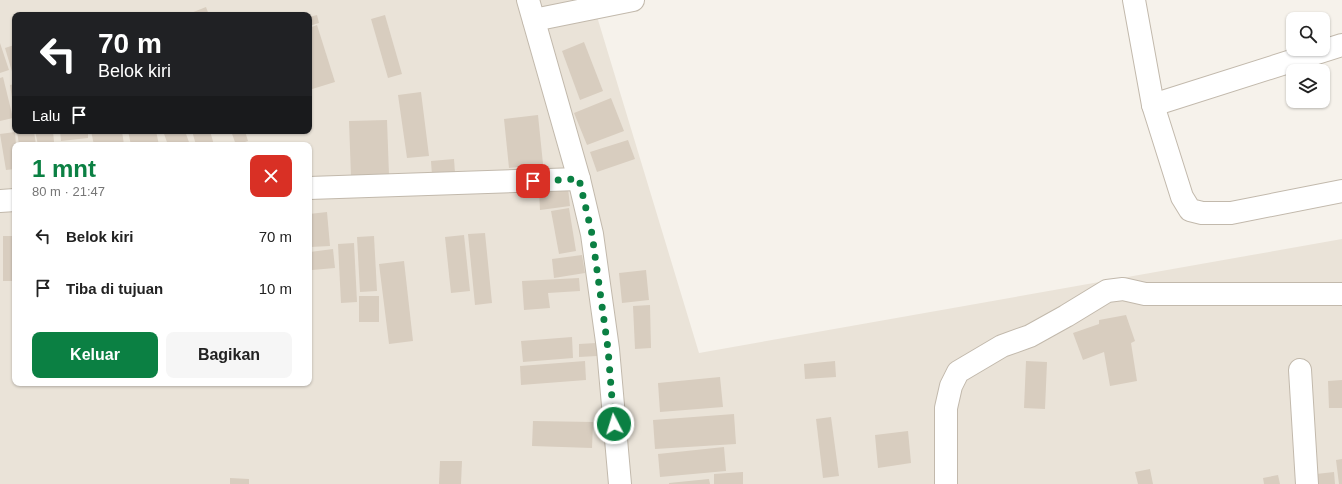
<!DOCTYPE html>
<html lang="id">
<meta charset="utf-8">
<style>
body{margin:0;font-family:Arial,sans-serif;background:#f6f6f6;color:#222;height:100vh;display:flex;flex-direction:column;font-size:15px;white-space:nowrap}
*{box-sizing:border-box;margin:0}
p{font-size:13px;color:#767676}
.icon{flex:none;width:22px;height:22px;fill:none;stroke:currentColor;stroke-width:2;stroke-linecap:round;stroke-linejoin:round}
.map{position:relative;flex:1;overflow:hidden}
.panel{position:absolute;left:12px;top:142px;width:300px;height:244px;display:flex;flex-direction:column;background:#fff;border-radius:8px;box-shadow:0 1px 3px #0004}
.panel>*{flex:none}
.hud{position:absolute;left:12px;top:12px;width:300px;height:122px;border-radius:8px;box-shadow:0 1px 3px #0004;background:#202124;color:#fff;overflow:hidden}
.buttons{position:absolute;left:1286px;top:12px;display:grid;gap:8px}
.buttons a{display:grid;place-items:center;width:44px;height:44px;border-radius:8px;background:#fff;box-shadow:0 1px 3px #0004;font-size:20px}
.pin{position:absolute;display:grid;place-items:center;width:34px;height:34px;color:#fff;margin:-17px;border-radius:8px;box-shadow:0 2px 6px #0006}
.me{position:absolute;width:44px;margin:-22px;rotate:355deg;stroke-linejoin:round;filter:drop-shadow(0 0 3px #0008)}
.turn{display:flex;align-items:center;gap:14px;height:84px;padding:0 20px;font-size:18px}
.turn .icon{width:52px;height:52px;stroke-width:2.5}
.turn b{display:block;font-size:28px;line-height:34px}
.then{display:flex;align-items:center;height:38px;padding:0 20px;background:#0003;gap:8px;font-size:15px}
.round{display:grid;place-items:center;flex:none;width:42px;height:42px;border-radius:8px;background:#f6f6f6}
.head{display:flex;align-items:center;justify-content:space-between;height:68px;padding:0 20px}
h1{font-size:24px;font-weight:600;line-height:30px;color:#0b8043}
.action{display:flex;gap:8px;margin-top:auto;padding:8px 20px}
.action a{flex:1;height:46px;border-radius:8px;background:#0b8043;color:#fff;font-size:16px;font-weight:600;line-height:46px;text-align:center}
.action a+a{background:#f6f6f6;color:#222}
ul{padding:0;list-style:none}
li{display:flex;align-items:center;gap:12px;height:52px;padding:0 20px}
li div{flex:1}
li b{display:block;font-size:15px}
li em{font-style:normal}
.map>svg:first-child{display:block}
.residential{fill:#eae3d8;fill-rule:evenodd}
.building{fill:#d8cdbf}
.lines{fill:none;stroke-linecap:round;stroke-linejoin:round}
.minor-casing{stroke:#c2b9ac;stroke-width:24}
.minor{stroke:#fff;stroke-width:22}
.route{stroke:#0b8043;stroke-width:7;stroke-dasharray:0 12.6}
</style>
<div class="map">
<svg width="1342" height="484" viewBox="0 0 1342 484">
<rect width="100%" height="100%" fill="#f6f2eb"/>
<path class="residential" d="M 0,0 L 592,0 L 699,353 L 1342,239 L 1342,484 L 0,484 ZM 15,15 L 309,15 L 309,131 L 15,131 ZM 15,145 L 309,145 L 309,383 L 15,383 Z"/>
<g class="building">
<polygon points="206,7 209,15 186,15"/>
<polygon points="317,15 319,23 309,26 309,17"/>
<polygon points="385,15 402,74 388,78 371,19"/>
<polygon points="317,25 335,82 309,90 309,28"/>
<polygon points="584,42 603,91 580,100 562,51"/>
<polygon points="0,43 9,70 0,73"/>
<polygon points="14,45 15,74 13,75 5,48"/>
<polygon points="3,77 13,118 0,121 0,78"/>
<polygon points="15,84 15,110 14,110 10,85"/>
<polygon points="421,92 429,156 407,158 398,95"/>
<polygon points="611,98 624,131 587,145 574,113"/>
<polygon points="538,115 543,164 509,168 504,119"/>
<polygon points="387,120 389,175 351,177 349,121"/>
<polygon points="17,131 34,131 36,145 19,145"/>
<polygon points="35,131 53,131 54,142 38,145"/>
<polygon points="60,131 88,131 88,138 61,141"/>
<polygon points="91,131 122,131 124,145 94,145"/>
<polygon points="128,131 156,131 159,145 131,145"/>
<polygon points="163,131 185,131 190,145 168,145"/>
<polygon points="192,131 210,131 214,145 196,145"/>
<polygon points="231,131 245,131 248,141 236,145"/>
<polygon points="15,132 16,145 15,145 15,169 6,170 0,134"/>
<polygon points="628,140 635,159 597,172 590,152"/>
<polygon points="88,142 88,145 60,145 60,143"/>
<polygon points="454,159 455,173 432,176 431,161"/>
<polygon points="568,188 570,206 540,210 539,192"/>
<polygon points="569,208 576,251 559,254 551,211"/>
<polygon points="327,212 330,246 310,247 309,214"/>
<polygon points="485,233 492,303 475,305 468,234"/>
<polygon points="464,235 470,291 451,293 445,237"/>
<rect x="3" y="236" width="12" height="45"/>
<polygon points="374,236 377,291 360,292 357,237"/>
<polygon points="354,243 357,302 341,303 338,244"/>
<polygon points="333,249 335,268 312,270 310,252"/>
<polygon points="582,255 585,273 554,278 552,259"/>
<polygon points="404,261 413,341 389,344 379,264"/>
<polygon points="646,270 649,300 622,303 619,273"/>
<polygon points="579,278 580,291 548,293 550,308 524,310 522,281"/>
<rect x="359" y="296" width="20" height="26"/>
<polygon points="650,305 651,348 635,349 633,306"/>
<polygon points="1126,315 1135,341 1131,343 1137,381 1110,386 1104,352 1083,360 1073,333 1099,324 1099,320"/>
<polygon points="572,337 573,358 523,362 521,341"/>
<polygon points="596,343 597,356 579,357 579,344"/>
<polygon points="585,361 586,380 521,385 520,366"/>
<polygon points="835,361 836,377 805,379 804,364"/>
<polygon points="1026,361 1047,362 1045,409 1024,408"/>
<polygon points="720,377 723,407 660,412 658,383"/>
<polygon points="1342,380 1342,408 1329,408 1328,381"/>
<polygon points="734,414 736,444 655,449 653,420"/>
<polygon points="831,417 839,476 823,478 816,419"/>
<polygon points="533,421 593,422 592,448 532,446"/>
<polygon points="908,431 911,463 878,468 875,435"/>
<polygon points="724,447 726,471 660,477 658,454"/>
<polygon points="1342,459 1342,484 1339,484 1336,460"/>
<polygon points="440,461 462,461 461,484 439,484"/>
<polygon points="1150,469 1153,484 1138,484 1135,472"/>
<polygon points="743,472 743,484 714,484 714,474"/>
<polygon points="1334,472 1335,484 1317,484 1316,474"/>
<polygon points="1278,475 1280,484 1264,484 1263,478"/>
<polygon points="230,478 249,479 249,484 230,484"/>
<polygon points="709,479 710,484 669,484 669,483"/>
</g>
<g class="lines">
<defs>
<g id="minor">
<polyline points="528,0 579,179 592,234 608,349 620,484"/>
<polyline points="1134,0 1153,105 1182,197 1190,210 1202,213 1231,213 1342,191"/>
<polyline points="534,20 633,0"/>
<polyline points="1153,105 1342,45"/>
<polyline points="309,188 579,179"/>
<polyline points="0,201 15,200"/>
<polyline points="1300,370 1307,484"/>
<polyline points="946,484 946,408 951,386 958,372 1002,346 1030,336 1066,316 1107,291 1123,289 1145,294 1342,294"/>
</g>
</defs>
<use href="#minor" class="minor-casing"/>
<use href="#minor" class="minor"/>
</g>
<g class="lines">
<polyline class="route" points="533,181 579,179 592,234 608,349 614,424"/>
</g>
</svg>
<div class="buttons">
<a><svg class="icon" aria-label="search" viewBox="0 0 24 24"><circle cx="10" cy="10" r="6"/><path d="M15 15l6 6"/></svg></a>
<a><svg class="icon" aria-label="layers" viewBox="0 0 24 24"><path d="M12 4l9 5-9 5-9-5zM3 14l9 5 9-5"/></svg></a>
</div>
<div class="pin" style="left:533px;top:181px;background:#d93025"><svg class="icon" aria-label="arrive" viewBox="0 0 24 24"><path d="M6 21V4h12l-3 4 3 4H6"/></svg></div>
<svg class="me" style="left:614px;top:424px" viewBox="-20 -20 40 40"><circle r="17" fill="#0b8043" stroke="#fff" stroke-width="3"/><path d="M0-11L8 9 0 5-8 9z" fill="#fff"/></svg>
<div class="hud">
<div class="turn"><svg class="icon" aria-label="left" viewBox="0 0 24 24"><path d="M17 20v-9H6M10 6l-5 5 5 5"/></svg><div><b>70 m</b>Belok kiri</div></div>
<div class="then">Lalu<svg class="icon" aria-label="arrive" viewBox="0 0 24 24"><path d="M6 21V4h12l-3 4 3 4H6"/></svg></div>
</div>
<section class="panel">
<div class="head"><div><h1>1 mnt</h1><p>80 m · 21:47</p></div><a class="round" style="background:#d93025;color:#fff"><svg class="icon" aria-label="close" viewBox="0 0 24 24"><path d="M6 6l12 12M18 6L6 18"/></svg></a></div>
<ul>
<li><svg class="icon" aria-label="left" viewBox="0 0 24 24"><path d="M17 20v-9H6M10 6l-5 5 5 5"/></svg><div><b>Belok kiri</b></div><em>70 m</em></li>
<li><svg class="icon" aria-label="arrive" viewBox="0 0 24 24"><path d="M6 21V4h12l-3 4 3 4H6"/></svg><div><b>Tiba di tujuan</b></div><em>10 m</em></li>
</ul>
<div class="action"><a>Keluar</a><a>Bagikan</a></div>
</section>
</div>
